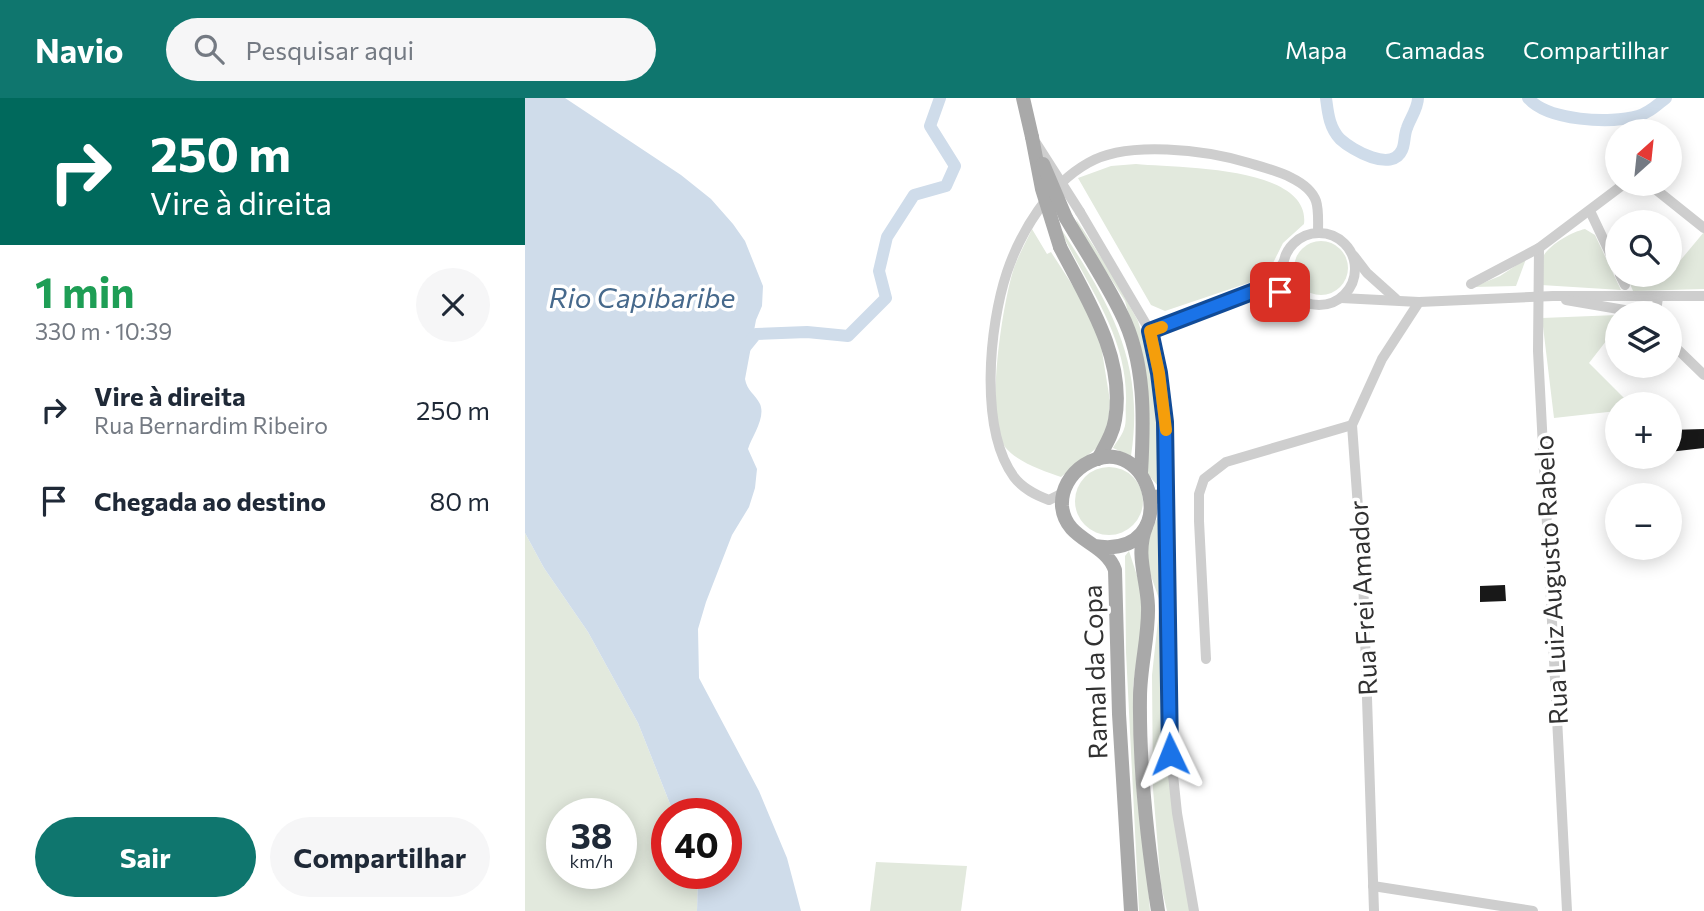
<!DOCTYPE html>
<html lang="pt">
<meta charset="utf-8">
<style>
body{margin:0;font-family:Commissioner,sans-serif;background:#f6f6f7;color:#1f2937;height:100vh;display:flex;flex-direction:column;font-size:26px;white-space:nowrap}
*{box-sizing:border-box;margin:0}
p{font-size:23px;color:#747a83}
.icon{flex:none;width:38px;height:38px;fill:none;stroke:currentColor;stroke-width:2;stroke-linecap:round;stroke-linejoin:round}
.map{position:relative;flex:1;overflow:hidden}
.panel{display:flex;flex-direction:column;background:#fff;width:525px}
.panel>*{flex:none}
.banner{background:#00695c;color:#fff;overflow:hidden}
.needle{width:46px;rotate:27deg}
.controls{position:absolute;left:1080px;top:21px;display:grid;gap:14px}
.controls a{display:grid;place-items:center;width:77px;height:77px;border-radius:50%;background:#fff;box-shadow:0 4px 18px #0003;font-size:35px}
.speed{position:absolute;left:21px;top:700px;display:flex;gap:14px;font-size:35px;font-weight:700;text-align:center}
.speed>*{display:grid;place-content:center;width:91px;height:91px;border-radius:50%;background:#fff;box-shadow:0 4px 18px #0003;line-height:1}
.speed small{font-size:18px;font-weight:400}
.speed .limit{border:10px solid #d22;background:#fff;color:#111}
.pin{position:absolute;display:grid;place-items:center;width:60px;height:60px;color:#fff;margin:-30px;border-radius:14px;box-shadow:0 4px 10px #0006}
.me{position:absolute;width:77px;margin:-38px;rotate:358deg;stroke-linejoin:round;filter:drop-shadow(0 0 5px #0008)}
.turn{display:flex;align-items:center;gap:24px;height:147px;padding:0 35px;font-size:32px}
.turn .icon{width:91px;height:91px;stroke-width:2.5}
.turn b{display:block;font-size:49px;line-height:60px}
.round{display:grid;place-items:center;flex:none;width:74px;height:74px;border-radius:37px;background:#f6f6f7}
.headline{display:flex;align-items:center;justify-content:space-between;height:119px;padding:0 35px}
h1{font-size:42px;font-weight:700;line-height:52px;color:#1e9e55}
.action{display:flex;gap:14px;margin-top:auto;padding:14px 35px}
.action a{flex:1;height:80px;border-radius:42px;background:#0f766e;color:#fff;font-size:28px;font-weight:700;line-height:80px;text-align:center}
.action a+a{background:#f6f6f7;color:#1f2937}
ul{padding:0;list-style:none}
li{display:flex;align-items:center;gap:21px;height:91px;padding:0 35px}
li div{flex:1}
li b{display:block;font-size:26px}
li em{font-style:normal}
header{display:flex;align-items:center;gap:42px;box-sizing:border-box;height:98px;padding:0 35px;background:#0f766e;color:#fff}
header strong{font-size:33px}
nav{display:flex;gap:38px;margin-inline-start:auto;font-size:24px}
.search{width:490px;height:63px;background:#f6f6f7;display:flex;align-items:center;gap:18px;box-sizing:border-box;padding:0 24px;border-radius:38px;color:#747a83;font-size:26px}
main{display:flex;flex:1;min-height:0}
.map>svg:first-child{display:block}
.green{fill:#e2e9dd;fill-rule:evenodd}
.water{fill:#cfdcea}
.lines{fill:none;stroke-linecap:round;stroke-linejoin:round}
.canal{stroke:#cfdcea;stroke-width:12}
.building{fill:#181818}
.minor{stroke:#cecece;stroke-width:10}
.major{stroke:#a9a9a9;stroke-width:14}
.minor-bridge{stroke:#cecece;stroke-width:10}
.major-bridge{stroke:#a9a9a9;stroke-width:14}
.route-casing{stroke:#114b97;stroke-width:18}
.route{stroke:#1a73e8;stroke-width:12}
.slow{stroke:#f59e0b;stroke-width:12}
.labels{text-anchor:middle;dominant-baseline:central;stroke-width:7;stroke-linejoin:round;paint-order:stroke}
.street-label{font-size:26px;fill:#313131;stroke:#fff}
.water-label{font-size:28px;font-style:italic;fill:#46698c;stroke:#fff}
</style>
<header>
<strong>Navio</strong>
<div class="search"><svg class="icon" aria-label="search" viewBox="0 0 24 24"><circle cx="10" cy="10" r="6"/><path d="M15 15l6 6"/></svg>Pesquisar aqui</div>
<nav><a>Mapa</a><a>Camadas</a><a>Compartilhar</a></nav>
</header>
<main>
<section class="panel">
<div class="banner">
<div class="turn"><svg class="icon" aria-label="right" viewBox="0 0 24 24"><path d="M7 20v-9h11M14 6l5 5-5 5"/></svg><div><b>250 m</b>Vire à direita</div></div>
</div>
<div class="headline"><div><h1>1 min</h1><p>330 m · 10:39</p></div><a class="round"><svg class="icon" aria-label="close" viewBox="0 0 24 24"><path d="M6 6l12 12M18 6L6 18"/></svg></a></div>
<ul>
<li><svg class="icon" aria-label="right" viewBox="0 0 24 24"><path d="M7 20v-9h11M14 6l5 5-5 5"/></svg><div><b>Vire à direita</b><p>Rua Bernardim Ribeiro</p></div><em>250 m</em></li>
<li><svg class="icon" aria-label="arrive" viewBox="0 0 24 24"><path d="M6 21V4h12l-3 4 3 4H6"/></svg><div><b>Chegada ao destino</b></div><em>80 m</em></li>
</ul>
<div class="action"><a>Sair</a><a>Compartilhar</a></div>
</section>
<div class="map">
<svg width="1179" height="813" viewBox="0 0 1179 813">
<rect width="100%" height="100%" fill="#fff"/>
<g class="green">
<path d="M 611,66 C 651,70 786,67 779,126 L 758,145 L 741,179 L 640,213 L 626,207 L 553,80 L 586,68 Z"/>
<polygon points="551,121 587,176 613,223 627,267 637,329 642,503 639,583 642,641 666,813 642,813 636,787 628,691 627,577 635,504 623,469 622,440 633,419 633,388 620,373 621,279 600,203 554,131"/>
<path d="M 531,123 C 582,202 621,260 606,358 L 588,350 C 591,344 597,338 599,331 C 602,324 600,312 601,304 C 603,235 558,183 531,123 Z"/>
<path d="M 507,131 L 522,156 L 526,154 L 559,205 L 575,241 L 585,303 L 583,327 L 574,348 L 536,379 C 519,373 492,364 480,349 C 459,322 478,202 489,170 C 494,156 501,144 507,131 Z"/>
<path d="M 1060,131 L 1070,137 L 1096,192 L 1016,187 C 1016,180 1015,172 1016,164 C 1019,149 1046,134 1060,131 Z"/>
<polygon points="1179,134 1179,191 1108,193 1105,186 1129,177 1144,177 1145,171 1149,170"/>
<circle cx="796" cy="170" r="27"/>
<polygon points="1001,161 991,188 948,189 975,178"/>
<polygon points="1092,217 1092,229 1064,265 1105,306 1092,306 1092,313 1029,320 1017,220"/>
<circle cx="584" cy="403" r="34"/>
<path d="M 0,435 L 19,470 L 63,534 L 113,625 L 149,716 L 142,716 L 142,775 L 173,775 L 172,813 L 0,813 ZM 37,716 L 96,716 L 96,775 L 37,775 Z"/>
<polygon points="604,453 616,490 618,518 608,588 625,813 614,813 601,554 600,458"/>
<polygon points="351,764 442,768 436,813 345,813"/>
</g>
<path class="water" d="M 0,0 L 40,0 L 156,77 L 186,101 L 208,126 L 220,143 L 238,188 L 237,208 L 231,222 L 220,281 C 222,293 230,296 235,306 C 241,320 227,338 223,351 L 232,371 L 230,390 L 224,409 L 207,437 L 181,504 L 173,531 L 174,580 L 234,693 L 262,760 L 276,813 L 172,813 L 173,775 L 201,775 L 201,716 L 149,716 L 113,625 L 63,534 L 19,470 L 0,435 Z"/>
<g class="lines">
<g class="canal">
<path d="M 801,0 C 803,15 804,29 815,41 C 827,52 867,75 877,52 C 880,46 879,37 882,30 C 885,21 893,10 893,0"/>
<path d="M 1003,0 C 1023,23 1085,26 1113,18 C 1124,15 1132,7 1141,0"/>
<polyline points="218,252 231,236 282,234 323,238 361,200 354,173 362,139 389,97 421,88 430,68 405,28 415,0"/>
</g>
</g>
<g class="building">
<polygon points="1179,331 1179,350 1144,354 1144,332"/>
<polygon points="980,487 981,503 955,504 955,488"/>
</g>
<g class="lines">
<g class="minor">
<polyline points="1124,86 1179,130"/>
<polyline points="1065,113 1092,170"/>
<polyline points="555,114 625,233 634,275 640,324 644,427 644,639 652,715 669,813"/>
<circle cx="794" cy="171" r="36"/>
<polyline points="1014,150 1013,253 1042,813"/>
<polyline points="829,158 842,175 871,201"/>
<polyline points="1095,177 1100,187"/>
<polyline points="946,186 1014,150 1099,86"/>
<polyline points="740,189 770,199"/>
<polyline points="816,200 894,204 1028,198 1179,198"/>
<polyline points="1041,202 1117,215"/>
<polyline points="1131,215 1133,199"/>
<polyline points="625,233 740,189 758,165"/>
<polyline points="1144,243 1179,277"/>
<path d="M 538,395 L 524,402 C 511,397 498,391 489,379 C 454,331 464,228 482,174 C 496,133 524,87 563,65 C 602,42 681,52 724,65 C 744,71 783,80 791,103 C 794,112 793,125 793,135"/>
<polyline points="681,561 674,423 674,396 679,381 701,364 827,327"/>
<polyline points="848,788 1008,813"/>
<polyline points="849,813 838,478 827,327 857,261 894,204"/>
</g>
<g class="major">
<polyline points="498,0 507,39"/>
<path d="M 541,120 C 559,151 580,182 596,215 C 621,264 619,322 616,375"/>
<path d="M 535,149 C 562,201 601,260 590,322 C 588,336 580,348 573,361"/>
<polyline points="627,399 643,398"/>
<path d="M 621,429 C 610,457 622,480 623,508 C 624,538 615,569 615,599 C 614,671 622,742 633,813"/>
<path d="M 569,448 C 662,463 627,324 559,367 C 545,376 536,392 537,408 C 540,443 580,443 590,472 L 594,616 L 606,813"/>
</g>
<polyline class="minor-bridge" points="511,45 555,114"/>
<g class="major-bridge">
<polyline points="507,39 517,91 535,149"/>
<polyline points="518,66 541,120"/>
</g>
</g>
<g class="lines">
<defs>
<polyline id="route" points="645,656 640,324 634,275 625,233 740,189 755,194"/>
</defs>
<use href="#route" class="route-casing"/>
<use href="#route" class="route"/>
<polyline class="slow" points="637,229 625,233 634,275 641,332"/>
</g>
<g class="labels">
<g class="street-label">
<text transform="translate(1025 482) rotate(-93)">Rua Luiz Augusto Rabelo</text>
<text transform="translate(837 500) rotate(-93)">Rua Frei Amador</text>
<text transform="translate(569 574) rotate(-92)">Ramal da Copa</text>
</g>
<g class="water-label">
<text x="117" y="199">Rio Capibaribe</text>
</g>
</g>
</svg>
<div class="controls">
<a><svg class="needle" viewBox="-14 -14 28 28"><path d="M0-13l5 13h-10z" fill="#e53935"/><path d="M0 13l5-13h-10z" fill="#747a83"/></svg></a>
<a><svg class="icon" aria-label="search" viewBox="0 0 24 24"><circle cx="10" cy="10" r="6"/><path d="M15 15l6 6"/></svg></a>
<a><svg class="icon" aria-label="layers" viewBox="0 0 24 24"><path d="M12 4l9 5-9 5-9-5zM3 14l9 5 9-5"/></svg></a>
<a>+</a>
<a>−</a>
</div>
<div class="speed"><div>38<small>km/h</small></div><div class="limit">40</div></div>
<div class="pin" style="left:755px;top:194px;background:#d93025"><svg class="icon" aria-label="arrive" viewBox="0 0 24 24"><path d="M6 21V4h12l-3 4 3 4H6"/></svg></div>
<svg class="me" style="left:645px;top:656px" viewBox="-20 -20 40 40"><path d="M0-17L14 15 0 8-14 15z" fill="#1a73e8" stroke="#fff" stroke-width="4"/></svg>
</div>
</main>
